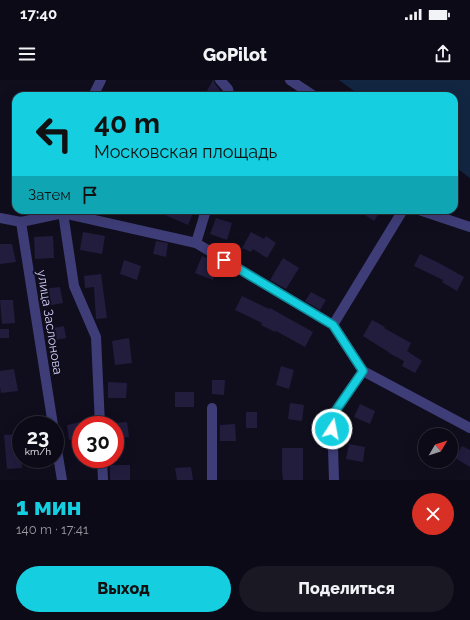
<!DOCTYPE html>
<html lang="ru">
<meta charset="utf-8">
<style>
body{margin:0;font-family:Raleway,sans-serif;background:#1a1823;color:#f1f3f6;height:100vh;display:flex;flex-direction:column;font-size:15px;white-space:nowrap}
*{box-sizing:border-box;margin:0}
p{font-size:13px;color:#9a9aa1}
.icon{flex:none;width:22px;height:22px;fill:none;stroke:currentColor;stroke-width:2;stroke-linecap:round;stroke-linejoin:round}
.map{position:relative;height:400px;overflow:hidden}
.side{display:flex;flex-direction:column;background:#0c0a16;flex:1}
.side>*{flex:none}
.guide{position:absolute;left:12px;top:12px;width:446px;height:122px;border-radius:12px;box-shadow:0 4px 16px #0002,0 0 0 1px #2c2b35;background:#15cfe0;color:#111;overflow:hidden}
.needle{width:26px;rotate:51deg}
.tools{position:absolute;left:418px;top:348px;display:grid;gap:8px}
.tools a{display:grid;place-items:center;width:40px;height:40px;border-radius:50%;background:#0c0a16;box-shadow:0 4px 16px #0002,0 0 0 1px #2c2b35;font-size:20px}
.speed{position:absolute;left:12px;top:336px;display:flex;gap:8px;font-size:20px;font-weight:700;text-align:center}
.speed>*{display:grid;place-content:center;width:52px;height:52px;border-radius:50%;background:#0c0a16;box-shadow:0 4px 16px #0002,0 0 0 1px #2c2b35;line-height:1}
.speed small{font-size:10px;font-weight:400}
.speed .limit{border:6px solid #d22;background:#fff;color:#111}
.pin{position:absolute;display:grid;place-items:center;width:34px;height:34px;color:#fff;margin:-17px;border-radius:8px;box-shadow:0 2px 6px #0006}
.me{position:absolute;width:44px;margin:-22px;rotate:11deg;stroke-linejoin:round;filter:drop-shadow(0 0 3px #0008)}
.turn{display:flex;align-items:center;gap:14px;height:84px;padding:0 16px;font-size:18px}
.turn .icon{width:52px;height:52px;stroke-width:2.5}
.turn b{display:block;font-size:28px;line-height:34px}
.then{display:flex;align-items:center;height:38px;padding:0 16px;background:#0003;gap:8px;font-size:15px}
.round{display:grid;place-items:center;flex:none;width:42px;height:42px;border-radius:21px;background:#1a1823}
.head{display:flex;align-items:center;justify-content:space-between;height:68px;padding:0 16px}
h1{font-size:24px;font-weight:800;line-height:30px;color:#15cfe0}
.action{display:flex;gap:8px;margin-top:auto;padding:8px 16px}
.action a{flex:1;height:46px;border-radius:24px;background:#15cfe0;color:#111;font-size:16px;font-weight:800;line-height:46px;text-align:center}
.action a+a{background:#1a1823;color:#f1f3f6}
.status{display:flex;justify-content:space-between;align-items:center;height:28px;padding:0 20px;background:#0c0a16;direction:ltr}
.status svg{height:11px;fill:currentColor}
header{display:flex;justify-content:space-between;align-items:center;height:52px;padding:0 16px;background:#0c0a16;font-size:18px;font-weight:800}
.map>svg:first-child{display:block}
.water{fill:#122642}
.building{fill:#221c3d}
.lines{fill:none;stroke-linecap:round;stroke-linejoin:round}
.minor{stroke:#3f3d78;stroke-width:10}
.route-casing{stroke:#0e8792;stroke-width:10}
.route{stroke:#15cfe0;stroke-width:7}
.labels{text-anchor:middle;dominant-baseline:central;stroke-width:4;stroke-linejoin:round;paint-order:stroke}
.street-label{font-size:13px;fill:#d3cffa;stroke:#100e1d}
</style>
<div class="status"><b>17:40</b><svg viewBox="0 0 49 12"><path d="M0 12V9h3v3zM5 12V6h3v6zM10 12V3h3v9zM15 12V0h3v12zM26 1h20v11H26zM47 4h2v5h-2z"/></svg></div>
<header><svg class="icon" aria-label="menu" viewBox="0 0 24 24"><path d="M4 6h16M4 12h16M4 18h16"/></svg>GoPilot<svg class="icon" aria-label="share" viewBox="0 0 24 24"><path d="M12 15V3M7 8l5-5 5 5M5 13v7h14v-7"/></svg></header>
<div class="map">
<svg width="470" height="400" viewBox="0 0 470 400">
<rect width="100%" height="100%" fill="#100e1d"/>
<polygon class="water" points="339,0 470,0 470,98 454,86 454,16 361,16"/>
<g class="building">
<polygon points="213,0 214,0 215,4 220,10 217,16 204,16"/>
<polygon points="154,130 194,130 188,145"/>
<polygon points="357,130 381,130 374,141"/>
<polygon points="216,138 232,143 227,160 210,154"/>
<polygon points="83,152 105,156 102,174 80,170"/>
<polygon points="251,152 264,159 266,156 276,163 267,178 253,169 251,172 242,168"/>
<polygon points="53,156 54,178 35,179 34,157"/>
<polygon points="156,161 168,163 166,177 153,174"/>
<polygon points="0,164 12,164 16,182 0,184"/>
<polygon points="420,174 437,182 464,197 457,211 442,202 443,200 414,186"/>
<polygon points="202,176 212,180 218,184 213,200 195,193"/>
<polygon points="283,178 299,188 286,209 270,200"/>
<polygon points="124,180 141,186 137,200 120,194"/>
<polygon points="101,194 107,238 96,239 94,207 85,208 84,196"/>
<polygon points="60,207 63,223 46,226 43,209"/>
<polygon points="311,212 326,220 320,230 305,221"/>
<polygon points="242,216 269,229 270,228 313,252 305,267 276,251 275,252 261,245 262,243 235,230"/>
<polygon points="0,220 13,220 15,243 2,244"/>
<polygon points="372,240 385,247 384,248 411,263 407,271 422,281 415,293 402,286 404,281 389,273 390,273 363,256"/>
<polygon points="64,246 66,258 56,260 53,248"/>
<rect x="0" y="249" width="9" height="9"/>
<polygon points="129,258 132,283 115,285 112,261"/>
<polygon points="281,286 294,290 289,309 276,305"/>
<polygon points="14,289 18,311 1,313 0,307 0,291"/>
<polygon points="212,300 225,300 224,315 212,314"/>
<polygon points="108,302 127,303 126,318 108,318"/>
<rect x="175" y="312" width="19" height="15"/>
<polygon points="290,323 304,325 302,341 288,339"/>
<polygon points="360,324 375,331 370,344 354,337"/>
<rect x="246" y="332" width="11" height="16"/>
<polygon points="81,342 81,359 69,360 67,345"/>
<polygon points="127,342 129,357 115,358 115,343"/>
<polygon points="235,344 236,361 220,361 220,345"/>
<polygon points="18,354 19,374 21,374 22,388 7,389 4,355"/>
<polygon points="349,364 365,367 363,382 346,379"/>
<polygon points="462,366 470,370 470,387 455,378"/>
<polygon points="282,368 303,368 303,400 283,400 282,391"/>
<rect x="110" y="385" width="20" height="15"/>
<polygon points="191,387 193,400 177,400 175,388"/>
</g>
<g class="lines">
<g class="minor">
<polyline points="220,0 228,9 230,16"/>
<polyline points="290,0 314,16"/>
<polyline points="93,16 101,0"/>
<polyline points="419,130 470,147"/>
<polyline points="63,133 74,206 96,257 100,345"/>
<polyline points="0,138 21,142 63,133 196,163 333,245 363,291 470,348"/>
<polyline points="21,142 53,345"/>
<polyline points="196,163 206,130"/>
<polyline points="333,245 403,130"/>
<polyline points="55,358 62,400"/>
<polyline points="102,379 103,400"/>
<polyline points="212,400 212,328"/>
<polyline points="334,400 332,336 363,291"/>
</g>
</g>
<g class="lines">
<defs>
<polyline id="route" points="224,180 333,245 363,291 332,336 332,349"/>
</defs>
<use href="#route" class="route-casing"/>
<use href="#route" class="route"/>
</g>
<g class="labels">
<g class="street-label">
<text transform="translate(50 242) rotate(81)">улица Заслонова</text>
</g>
</g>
</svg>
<div class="tools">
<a><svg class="needle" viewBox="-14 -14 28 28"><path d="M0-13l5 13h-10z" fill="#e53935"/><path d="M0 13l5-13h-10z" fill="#9a9aa1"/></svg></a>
</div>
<div class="speed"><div>23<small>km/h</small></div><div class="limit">30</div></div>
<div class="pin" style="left:224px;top:180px;background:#d93025"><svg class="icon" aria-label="arrive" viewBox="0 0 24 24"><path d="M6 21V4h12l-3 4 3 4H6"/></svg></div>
<svg class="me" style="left:332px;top:349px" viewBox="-20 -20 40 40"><circle r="17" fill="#15cfe0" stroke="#fff" stroke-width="3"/><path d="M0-11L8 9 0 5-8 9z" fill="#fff"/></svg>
<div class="guide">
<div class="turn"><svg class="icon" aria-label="left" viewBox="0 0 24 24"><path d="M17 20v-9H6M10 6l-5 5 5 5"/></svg><div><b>40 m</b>Московская площадь</div></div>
<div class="then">Затем<svg class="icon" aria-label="arrive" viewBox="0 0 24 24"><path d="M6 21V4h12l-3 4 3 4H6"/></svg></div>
</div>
</div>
<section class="side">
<div class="head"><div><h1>1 мин</h1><p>140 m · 17:41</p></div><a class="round" style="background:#d93025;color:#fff"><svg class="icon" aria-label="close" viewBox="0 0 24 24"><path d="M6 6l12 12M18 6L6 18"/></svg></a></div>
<div class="action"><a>Выход</a><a>Поделиться</a></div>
</section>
